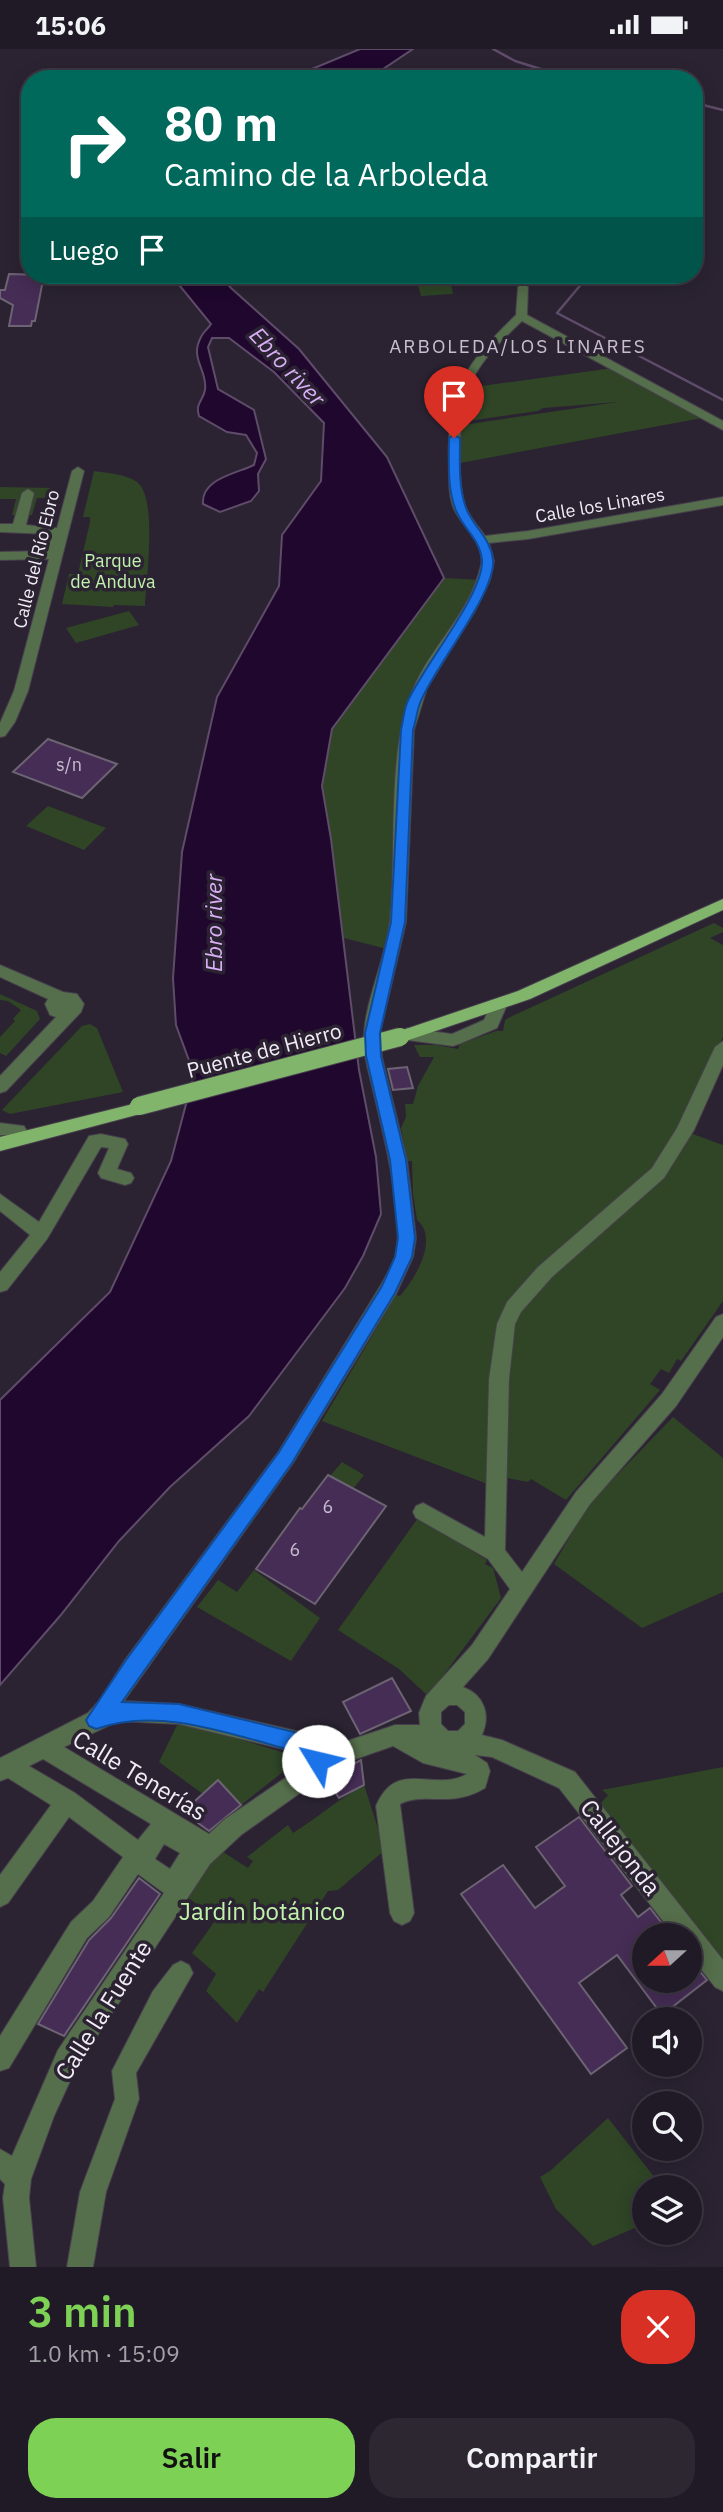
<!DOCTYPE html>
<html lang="es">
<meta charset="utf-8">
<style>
body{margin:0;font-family:"IBM Plex Sans",sans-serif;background:#2d2732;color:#f1f3f6;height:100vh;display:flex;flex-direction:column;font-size:26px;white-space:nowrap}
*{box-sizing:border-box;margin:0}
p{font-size:23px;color:#a2a1a7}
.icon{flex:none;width:38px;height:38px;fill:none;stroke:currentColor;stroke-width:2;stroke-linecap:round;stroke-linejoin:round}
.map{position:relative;height:2218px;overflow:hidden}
.sheet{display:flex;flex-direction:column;background:#201a26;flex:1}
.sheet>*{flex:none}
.guide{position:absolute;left:21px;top:21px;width:682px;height:214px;border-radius:28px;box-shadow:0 4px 18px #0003,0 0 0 2px #3d3843;background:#00695c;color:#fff;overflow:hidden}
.needle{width:46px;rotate:249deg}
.tools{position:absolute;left:632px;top:1874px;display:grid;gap:14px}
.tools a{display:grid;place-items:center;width:70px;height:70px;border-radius:50%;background:#201a26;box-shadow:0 4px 18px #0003,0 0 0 2px #3d3843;font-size:35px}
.pin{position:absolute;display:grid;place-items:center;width:60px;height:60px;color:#fff;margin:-72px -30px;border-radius:50% 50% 50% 0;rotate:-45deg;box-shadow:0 0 7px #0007}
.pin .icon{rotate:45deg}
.me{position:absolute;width:77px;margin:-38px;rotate:306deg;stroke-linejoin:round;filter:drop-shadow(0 0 5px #0008)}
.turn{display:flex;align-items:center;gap:24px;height:147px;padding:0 28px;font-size:32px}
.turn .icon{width:91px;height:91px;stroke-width:2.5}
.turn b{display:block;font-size:49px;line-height:60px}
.then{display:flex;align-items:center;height:66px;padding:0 28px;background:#0003;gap:14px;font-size:26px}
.round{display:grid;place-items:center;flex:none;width:74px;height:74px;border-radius:28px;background:#2d2732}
.headline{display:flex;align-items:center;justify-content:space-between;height:119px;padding:0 28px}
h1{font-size:42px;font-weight:600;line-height:52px;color:#7dd154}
.action{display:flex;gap:14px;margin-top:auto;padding:14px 28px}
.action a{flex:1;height:80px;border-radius:28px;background:#7dd154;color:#111;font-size:28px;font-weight:600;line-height:80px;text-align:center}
.action a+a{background:#2d2732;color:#f1f3f6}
.status{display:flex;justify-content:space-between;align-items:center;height:49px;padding:0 35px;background:#201a26;direction:ltr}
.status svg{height:19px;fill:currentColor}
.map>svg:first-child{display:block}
.green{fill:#2f4526}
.water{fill:#1f072d;stroke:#5e4c69;stroke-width:2}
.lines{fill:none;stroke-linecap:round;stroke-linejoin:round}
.stream{stroke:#5e4c69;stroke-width:2.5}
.building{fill:#462d56;stroke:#6c6373;stroke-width:2}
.minor-casing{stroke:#473f4d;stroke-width:2}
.major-casing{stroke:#473f4d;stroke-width:2}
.minor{fill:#556e4b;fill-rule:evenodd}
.major{fill:#82b56c;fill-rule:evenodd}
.major-bridge-casing{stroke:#473f4d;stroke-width:20;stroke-linecap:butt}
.major-bridge{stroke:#82b56c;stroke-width:18}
.route{fill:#1a73e8;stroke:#114b97;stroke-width:2}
.labels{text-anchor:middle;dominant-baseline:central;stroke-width:7;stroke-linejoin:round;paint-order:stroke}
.far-street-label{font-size:18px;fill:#f2ecf6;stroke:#2b2332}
.far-park-label{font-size:18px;fill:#c0f2ac;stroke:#2b2332}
.number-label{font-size:18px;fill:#c7bcce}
.far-neighbourhood-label{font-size:19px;letter-spacing:2px;fill:#c8bed0;stroke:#2b2332}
.street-label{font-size:21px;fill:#f2ecf6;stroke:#2b2332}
.water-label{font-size:23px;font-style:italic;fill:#d8aff5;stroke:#2b2332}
.near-street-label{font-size:24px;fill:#f2ecf6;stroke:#2b2332}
.near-park-label{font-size:24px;fill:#c0f2ac;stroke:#2b2332}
</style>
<div class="status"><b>15:06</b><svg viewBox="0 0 49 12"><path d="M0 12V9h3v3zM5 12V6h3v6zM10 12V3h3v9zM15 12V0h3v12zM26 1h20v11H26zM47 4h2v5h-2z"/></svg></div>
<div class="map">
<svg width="723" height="2218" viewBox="0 0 723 2218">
<rect width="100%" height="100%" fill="#2b2332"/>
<g class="green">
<polygon points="449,226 453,245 421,247 416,228"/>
<polygon points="613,319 702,369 460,414 458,395 463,376 618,353 543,359 538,362 461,373 467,339"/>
<path d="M 94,422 C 108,424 125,425 137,433 C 158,449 146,531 145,557 L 114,556 L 113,558 L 62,555 L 69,525 L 78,525 L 90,473 L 90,468 L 83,468 Z"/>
<polygon points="0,438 53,439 51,449 37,449 32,466 27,466 33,444 24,443 18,466 12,466 16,450 0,450"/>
<polygon points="444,529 483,531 414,654 391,901 344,889 322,737 332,680"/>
<polygon points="129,562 139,576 76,594 66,579"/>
<polygon points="48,757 106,779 84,801 26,777"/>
<path d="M 714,874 L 723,879 L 723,883 L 710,889 L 723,896 L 723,988 L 660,1115 L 514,1250 L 490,1436 L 322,1372 L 396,1246 L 400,1247 C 414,1231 440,1190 417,1171 L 413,1145 L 412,1112 L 407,1112 L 401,1079 L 406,1068 L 405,1055 L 413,1055 L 418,1037 L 434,1008 L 420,1008 L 414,996 L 437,996 L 458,1000 L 460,995 L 496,982 L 503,982 L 505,971 L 508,969 Z"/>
<polygon points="0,945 37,962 40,970 6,1007 0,1004 0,988 15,972 13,970 21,961 8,952 0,951"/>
<polygon points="90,975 97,979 123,1043 10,1065 2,1061 82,977"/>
<polygon points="690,1084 723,1096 723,1252 681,1312 677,1310 669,1324 661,1320 650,1335 660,1341 566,1451 531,1430 528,1433 502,1428 509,1290 518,1263"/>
<polygon points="673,1368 723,1409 723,1543 642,1579 554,1515 588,1456"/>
<polygon points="342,1413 364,1426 353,1440 330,1427"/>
<polygon points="418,1469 487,1511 485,1515 493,1519 501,1549 428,1647 399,1620 338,1581"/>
<polygon points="254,1521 320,1569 291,1612 197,1558 218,1531 237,1543"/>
<polygon points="179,1672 285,1704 293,1707 293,1715 241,1756 218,1731 203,1745 159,1713"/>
<polygon points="723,1718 723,1912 600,1755 608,1746 602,1741"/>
<path d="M 364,1736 L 385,1801 L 338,1841 L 328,1842 L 263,1943 L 259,1940 L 237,1974 L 206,1942 L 216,1925 L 192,1904 L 217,1869 L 185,1847 L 220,1801 L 248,1819 L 253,1812 L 247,1808 L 288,1776 L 293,1784 C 318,1768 339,1750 364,1736 Z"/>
<polygon points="608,2069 662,2138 644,2138 644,2175 593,2197 556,2160 540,2128 550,2122"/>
</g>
<g class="water">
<polygon points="360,0 413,0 383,20 357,30 288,30"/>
<path d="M 171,226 L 220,226 L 231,239 L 299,300 L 387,408 L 444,529 L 332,680 L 322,737 L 331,790 L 359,1021 L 376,1108 L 381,1165 L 363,1207 L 345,1239 L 249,1367 L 170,1438 L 119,1492 L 60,1567 L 0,1636 L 0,1351 L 110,1243 L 171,1112 L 194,1025 L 176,976 L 173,929 L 182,803 L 217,648 L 279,537 L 282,486 L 321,432 L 324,374 L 274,323 L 229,289 L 212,289 L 208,298 L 218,340 L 254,361 L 266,410 L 258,425 L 259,442 L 251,452 L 220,463 L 203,455 C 201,430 235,425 254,416 L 257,404 L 246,386 L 227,383 L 199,367 C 195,354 203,352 205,341 C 208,321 189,310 201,288 C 203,283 208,280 211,275 Z"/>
</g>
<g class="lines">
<g class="stream">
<polyline points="493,0 515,12 573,30"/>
<polyline points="695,54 723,61"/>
<polyline points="589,226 557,264 723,351"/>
</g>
</g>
<g class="building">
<polygon points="9,225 44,226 35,272 32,272 31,277 9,277 13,256 0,249 0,241 5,241"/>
<polygon points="48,690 117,715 82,749 13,723"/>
<polygon points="407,1018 413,1039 393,1041 388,1020"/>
<polygon points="328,1426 386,1457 315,1555 256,1520 300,1459 302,1460"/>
<polygon points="392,1629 411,1662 360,1685 343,1653"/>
<polygon points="361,1711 364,1736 339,1749 326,1729"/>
<polygon points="218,1731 241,1756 209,1782 183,1763"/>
<polygon points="579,1768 632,1837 621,1846 638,1868 650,1859 671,1886 644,1886 644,1932 690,1932 690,1910 707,1931 662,1966 617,1906 579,1934 627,1999 591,2025 461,1845 503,1816 535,1859 565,1837 536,1798"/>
<polygon points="139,1829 160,1845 64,1987 38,1975 89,1891 111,1869"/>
</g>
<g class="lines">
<defs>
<g id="minor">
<path d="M 523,235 L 528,238 L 527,266 L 723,372 L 723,381 L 522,272 C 501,292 476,315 467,344 C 459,367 456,439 467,461 C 471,470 479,478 485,487 L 528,482 L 723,448 L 723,456 L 528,490 L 489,494 L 494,512 L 490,531 L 475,562 L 427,639 L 414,681 L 406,873 L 380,984 L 382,1008 L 407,1111 L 416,1189 L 413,1208 L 396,1245 L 293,1414 L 124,1652 L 179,1655 L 344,1693 L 395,1676 L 420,1676 L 419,1664 L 426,1647 L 472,1596 L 510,1540 L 488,1510 L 416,1469 L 413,1463 L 416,1457 L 423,1454 L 485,1488 L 489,1330 L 497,1275 L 507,1253 L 538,1218 L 652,1119 L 677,1079 L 715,998 L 723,992 L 723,1016 L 694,1081 L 664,1129 L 552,1228 L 521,1263 L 515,1275 L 509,1330 L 505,1501 L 522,1523 L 576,1443 L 662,1345 L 716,1268 L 723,1265 L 723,1288 L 676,1357 L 590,1455 L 488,1610 L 463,1638 C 484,1646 491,1665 482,1686 L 502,1691 L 575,1723 L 723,1911 L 723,1942 L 715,1938 L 690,1906 L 690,1886 L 674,1886 L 559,1739 L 492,1708 L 475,1706 L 487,1714 L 490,1722 L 485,1739 C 451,1760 425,1742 400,1755 L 414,1864 L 410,1872 L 402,1876 L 394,1872 L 390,1864 L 376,1757 C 397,1708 434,1744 467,1725 L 423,1714 L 393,1697 L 350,1712 L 321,1729 L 241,1786 L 210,1815 L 76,2019 L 54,2067 L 31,2130 L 29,2149 L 36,2218 L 10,2218 L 3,2149 L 5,2135 L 0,2130 L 0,2100 L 12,2107 L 58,2001 L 164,1844 L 138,1825 L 109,1868 L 87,1889 L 9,2019 L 0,2022 L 0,1987 L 71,1873 L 93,1852 L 123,1808 L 69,1768 L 8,1854 L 0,1858 L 0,1826 L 51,1756 L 8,1729 L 0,1732 L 0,1709 L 88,1664 L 100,1651 L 125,1611 L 279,1402 L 381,1236 C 386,1227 392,1217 395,1208 C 406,1171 382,1080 373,1041 C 369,1023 362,1003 364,984 C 367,946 386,909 390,871 C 397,801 386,703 413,640 C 431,597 471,563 481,516 C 485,493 462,478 454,460 C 448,446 449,428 449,413 C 446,342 466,314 516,266 L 518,238 ZM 449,1656 L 457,1656 L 465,1663 L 465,1675 L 458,1682 L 448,1682 L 441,1675 L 441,1663 ZM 118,1672 L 179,1675 L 316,1708 L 225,1770 L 209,1785 L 64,1698 ZM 43,1710 L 151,1775 L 138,1791 L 75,1744 L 29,1717 ZM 164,1795 L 180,1804 L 170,1820 L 155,1810 Z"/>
<polygon points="78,418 84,422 28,642 15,673 5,687 0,688 0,674 14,642 49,510 0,511 0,503 44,502 48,485 0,483 0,475 13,475 22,444 28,440 34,444 26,476 57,479 72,422"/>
<polygon points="0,916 63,943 77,945 84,955 81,963 6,1042 0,1044 0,1027 56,968 50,966 45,955 48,950 0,928"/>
<polygon points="499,950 507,956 497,979 459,995 453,997 407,991 399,985 407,979 452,985 484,971 493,952"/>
<polygon points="0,1074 24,1077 27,1082 24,1087 0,1086"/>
<polygon points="101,1085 125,1090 128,1095 117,1120 131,1124 134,1129 131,1134 125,1136 101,1129 98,1124 109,1099 101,1098 47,1190 7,1241 0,1243 0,1223 30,1186 0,1162 0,1145 39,1173 89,1087"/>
<polygon points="181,1912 189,1916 193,1924 136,2024 139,2050 106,2143 93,2218 67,2218 80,2143 115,2050 112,2022 153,1942 173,1916"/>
</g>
<g id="major">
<polygon points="723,850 723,861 530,950 400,994 392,988 394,984 518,942"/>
<polygon points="139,1051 145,1053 148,1057 140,1065 0,1102 0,1088 129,1056"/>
</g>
</defs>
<use href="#minor" class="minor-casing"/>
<use href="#major" class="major-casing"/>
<use href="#minor" class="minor"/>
<use href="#major" class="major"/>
<defs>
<polyline id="major-bridge" points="139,1057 400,988"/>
</defs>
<use href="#major-bridge" class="major-bridge-casing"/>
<use href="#major-bridge" class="major-bridge"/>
</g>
<path class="route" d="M 454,386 L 460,389 C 460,412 458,437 466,459 C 473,478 491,489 493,511 C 496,545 433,619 420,654 C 417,662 416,672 413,681 L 405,873 L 380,984 L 381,1007 L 406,1111 L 415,1189 L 412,1208 L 395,1244 L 292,1414 L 122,1653 L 179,1655 L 306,1686 L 323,1697 L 328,1712 L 325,1719 L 318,1721 L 311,1719 L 307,1709 L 301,1704 C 238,1688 160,1656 96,1680 L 89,1677 L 86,1671 L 126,1611 L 279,1403 L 382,1237 L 395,1208 L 398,1189 L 390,1111 L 366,1007 L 365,984 L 391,873 L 401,681 C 403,672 404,662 407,654 C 421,619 484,546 482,511 C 480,489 461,478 455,459 C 447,437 449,412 449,389 Z"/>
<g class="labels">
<g class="far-street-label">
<text transform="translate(600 456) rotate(-10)">Calle los Linares</text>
<text transform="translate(36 510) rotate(-76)">Calle del Río Ebro</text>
</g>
<g class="far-park-label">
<text x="113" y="511">Parque<tspan x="113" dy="21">de Anduva</tspan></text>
</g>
<g class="number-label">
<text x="69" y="715">s/n</text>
<text x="328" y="1457">6</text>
<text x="295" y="1500">6</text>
</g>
<g class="far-neighbourhood-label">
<text x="518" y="297">ARBOLEDA/LOS LINARES</text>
</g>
<g class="street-label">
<text transform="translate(264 1001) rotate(-15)">Puente de Hierro</text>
</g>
<g class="water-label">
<text transform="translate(288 317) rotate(47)">Ebro river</text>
<text transform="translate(213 874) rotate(-90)">Ebro river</text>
</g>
<g class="near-street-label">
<text transform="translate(140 1726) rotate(31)">Calle Tenerías</text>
<text transform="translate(621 1798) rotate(52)">Callejonda</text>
<text transform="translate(103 1961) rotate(-58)">Calle la Fuente</text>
</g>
<g class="near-park-label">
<text x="262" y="1862">Jardín botánico</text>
</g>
</g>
</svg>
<div class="tools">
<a><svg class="needle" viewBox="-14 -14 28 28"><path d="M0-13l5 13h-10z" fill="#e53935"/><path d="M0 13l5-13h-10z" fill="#a2a1a7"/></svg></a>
<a><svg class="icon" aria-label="sound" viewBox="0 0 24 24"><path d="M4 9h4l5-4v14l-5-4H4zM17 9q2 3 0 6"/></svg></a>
<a><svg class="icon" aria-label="search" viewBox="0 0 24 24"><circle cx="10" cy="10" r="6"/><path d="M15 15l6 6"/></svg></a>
<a><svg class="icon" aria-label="layers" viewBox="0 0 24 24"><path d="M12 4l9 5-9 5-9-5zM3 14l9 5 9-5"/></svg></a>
</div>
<div class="pin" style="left:454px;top:389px;background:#d93025"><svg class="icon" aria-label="arrive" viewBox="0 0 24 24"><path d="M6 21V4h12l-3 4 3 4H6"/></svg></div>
<svg class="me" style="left:318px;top:1712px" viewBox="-20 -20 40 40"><circle r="19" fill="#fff"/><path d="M0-13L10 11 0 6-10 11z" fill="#1a73e8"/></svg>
<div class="guide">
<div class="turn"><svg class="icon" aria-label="right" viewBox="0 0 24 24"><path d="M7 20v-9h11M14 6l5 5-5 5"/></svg><div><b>80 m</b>Camino de la Arboleda</div></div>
<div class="then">Luego<svg class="icon" aria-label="arrive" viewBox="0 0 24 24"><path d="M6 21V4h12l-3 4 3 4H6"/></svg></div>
</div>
</div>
<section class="sheet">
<div class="headline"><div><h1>3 min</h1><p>1.0 km · 15:09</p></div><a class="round" style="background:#d93025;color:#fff"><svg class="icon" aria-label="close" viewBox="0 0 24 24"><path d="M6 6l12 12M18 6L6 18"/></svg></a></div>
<div class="action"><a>Salir</a><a>Compartir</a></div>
</section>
